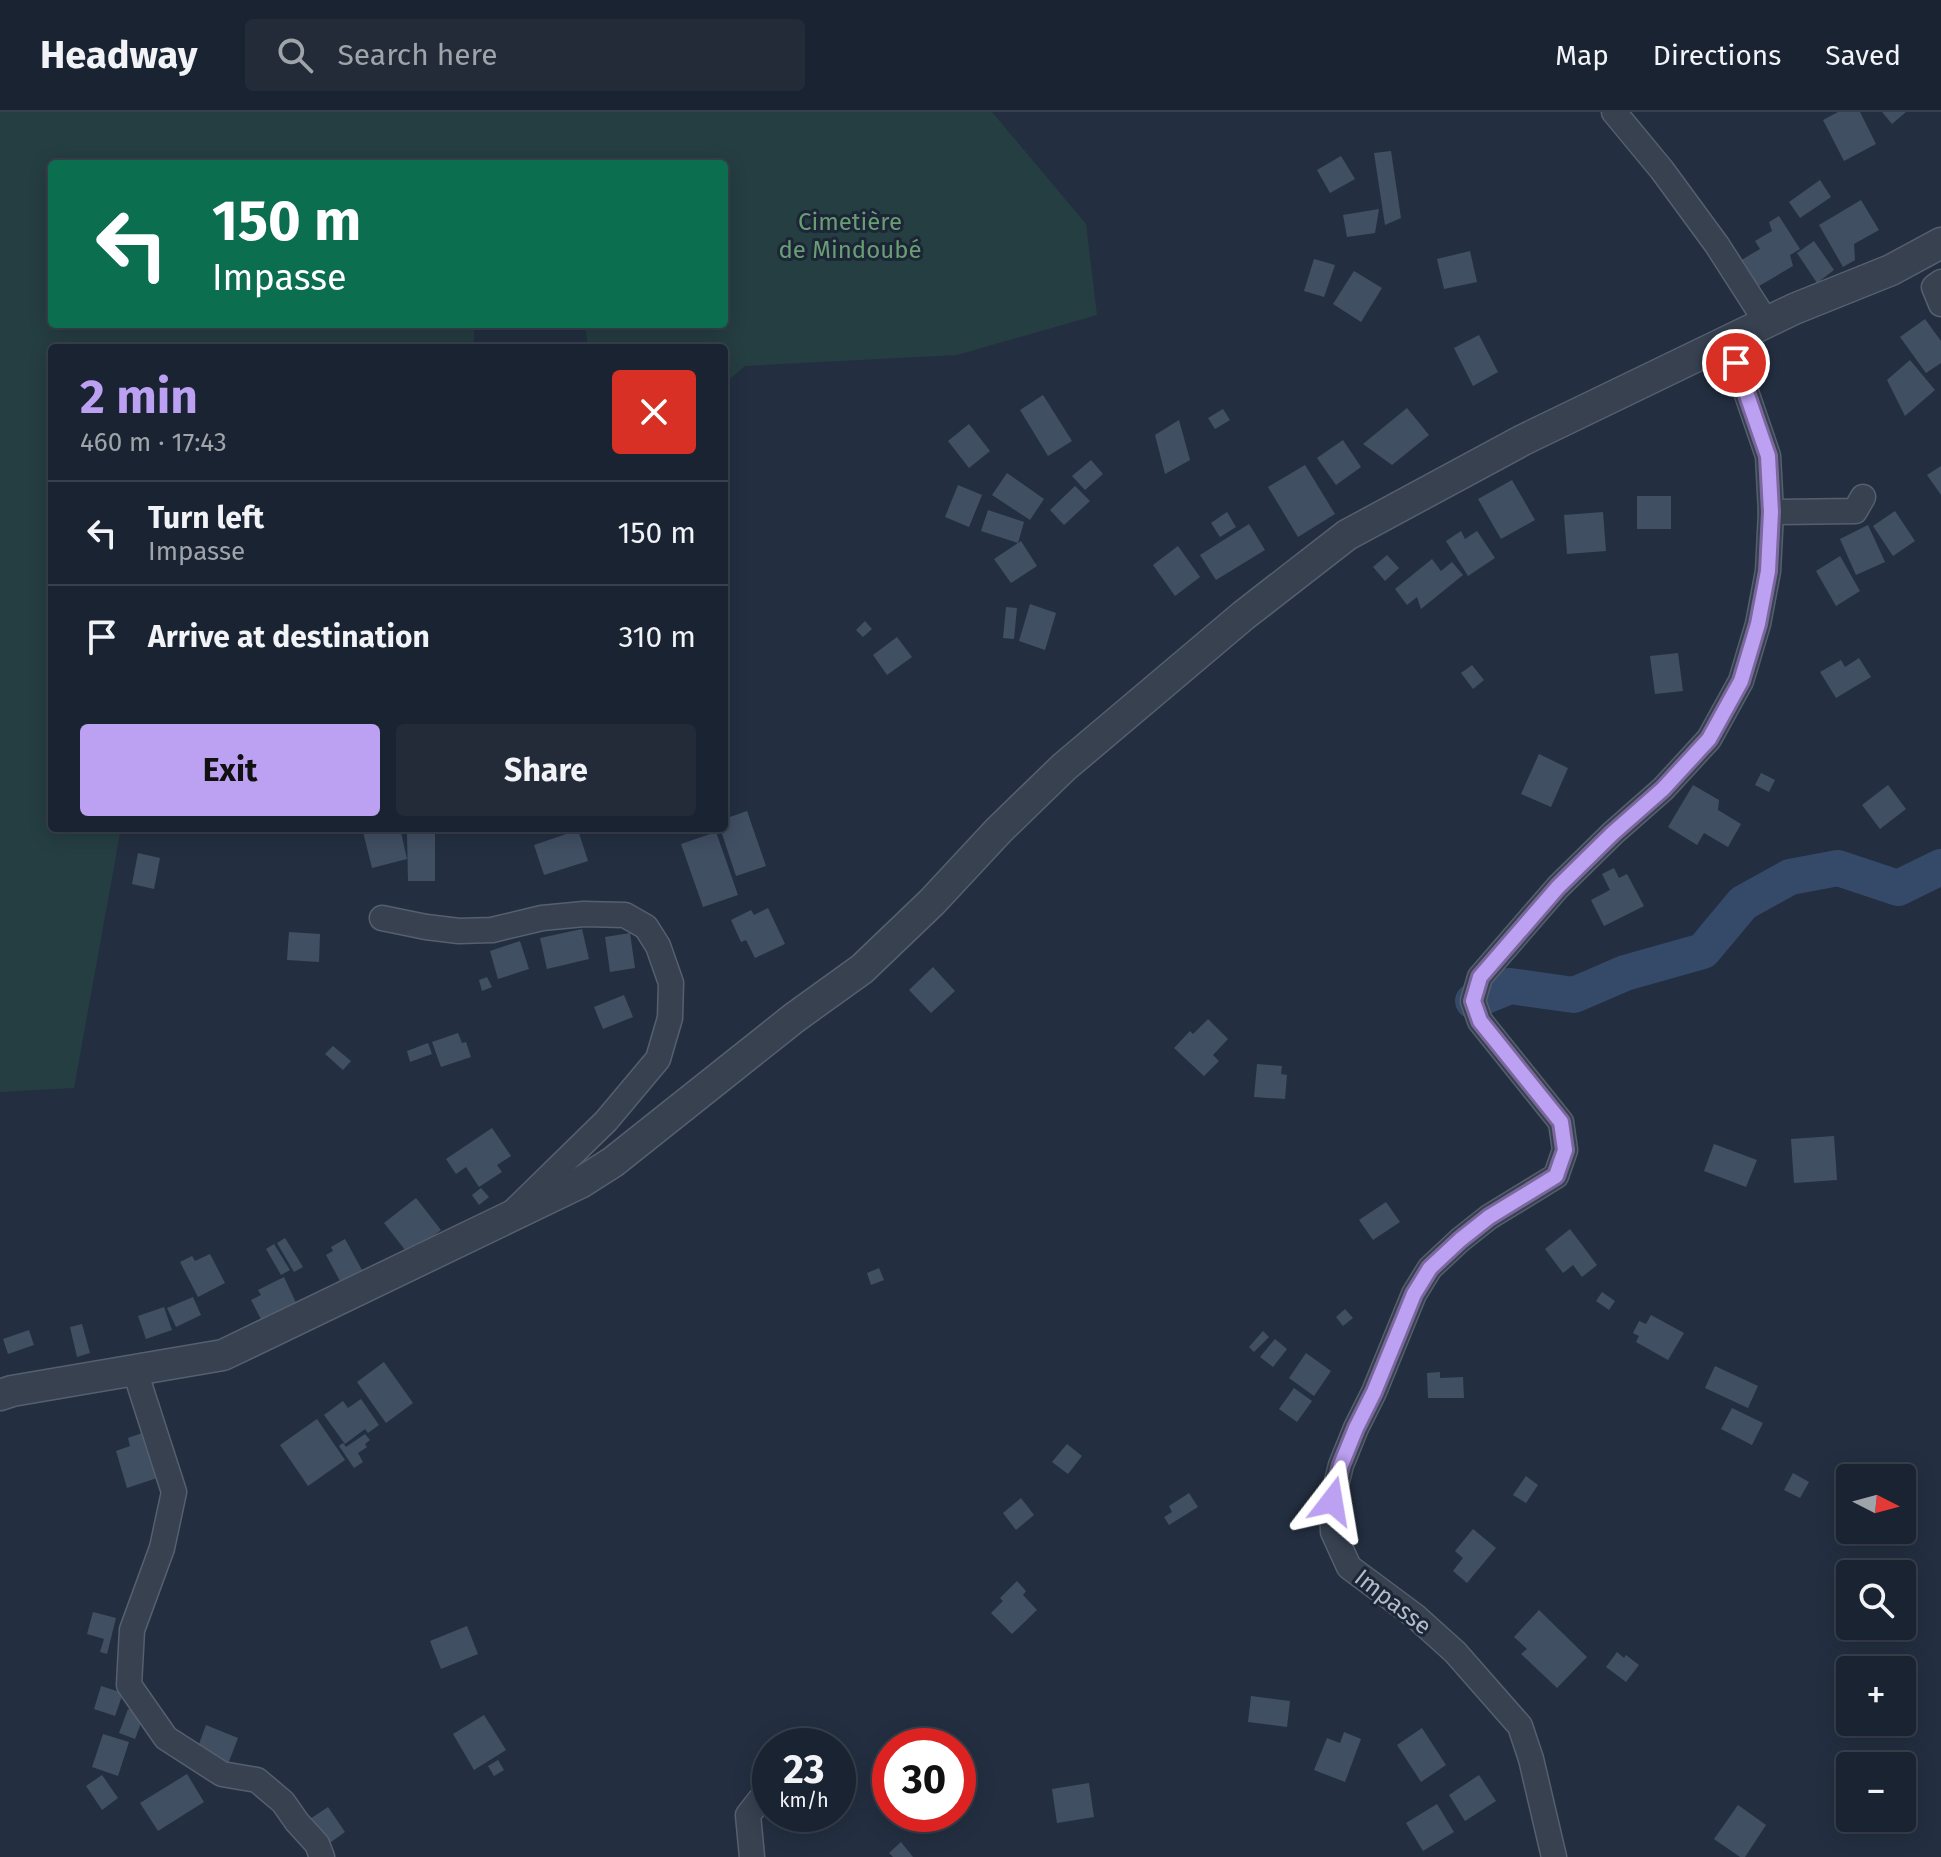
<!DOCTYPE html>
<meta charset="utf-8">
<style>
body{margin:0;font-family:"Fira Sans",sans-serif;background:#232b39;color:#f1f3f6;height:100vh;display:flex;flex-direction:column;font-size:30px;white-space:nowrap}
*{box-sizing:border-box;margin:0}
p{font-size:26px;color:#9fa4ab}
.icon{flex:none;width:44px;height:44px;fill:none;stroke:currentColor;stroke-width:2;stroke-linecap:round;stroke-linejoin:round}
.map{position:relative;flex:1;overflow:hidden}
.drawer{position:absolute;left:48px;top:232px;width:680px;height:488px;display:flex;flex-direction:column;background:#1a2331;border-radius:8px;box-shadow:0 4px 20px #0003,0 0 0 2px #38404d}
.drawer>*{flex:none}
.hud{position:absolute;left:48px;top:48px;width:680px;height:168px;border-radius:8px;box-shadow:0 4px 20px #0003,0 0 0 2px #38404d;background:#0b6e4f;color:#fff;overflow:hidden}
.needle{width:52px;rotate:96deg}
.tools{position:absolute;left:1836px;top:1352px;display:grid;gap:16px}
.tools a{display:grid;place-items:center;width:80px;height:80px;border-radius:8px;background:#1a2331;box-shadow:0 4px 20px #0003,0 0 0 2px #38404d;font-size:40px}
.speed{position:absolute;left:752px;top:1616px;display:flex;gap:16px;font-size:40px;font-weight:700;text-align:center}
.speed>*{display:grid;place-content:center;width:104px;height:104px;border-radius:50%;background:#1a2331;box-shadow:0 4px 20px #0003,0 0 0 2px #38404d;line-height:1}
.speed small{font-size:20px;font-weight:400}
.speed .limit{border:12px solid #d22;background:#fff;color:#111}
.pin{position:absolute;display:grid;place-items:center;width:68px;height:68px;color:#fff;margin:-34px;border:4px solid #fff;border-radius:50%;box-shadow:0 2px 8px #0007}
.me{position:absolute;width:88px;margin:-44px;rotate:14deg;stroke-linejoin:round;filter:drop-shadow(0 0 6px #0008)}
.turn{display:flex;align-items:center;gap:28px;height:168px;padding:0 32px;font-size:36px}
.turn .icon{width:104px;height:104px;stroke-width:2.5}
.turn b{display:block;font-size:56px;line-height:68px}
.round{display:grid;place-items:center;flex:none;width:84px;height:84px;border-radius:8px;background:#232b39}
.overview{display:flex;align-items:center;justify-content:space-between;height:136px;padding:0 32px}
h1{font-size:48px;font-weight:700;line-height:60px;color:#bca0f2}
.action{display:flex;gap:16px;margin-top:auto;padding:16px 32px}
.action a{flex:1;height:92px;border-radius:8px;background:#bca0f2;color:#111;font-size:32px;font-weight:700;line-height:92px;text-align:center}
.action a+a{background:#232b39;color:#f1f3f6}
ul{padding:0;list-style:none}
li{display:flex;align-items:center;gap:24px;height:104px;padding:0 32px;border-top:2px solid #38404d}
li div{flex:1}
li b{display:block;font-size:30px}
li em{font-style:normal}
header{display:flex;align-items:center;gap:48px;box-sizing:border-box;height:112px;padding:0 40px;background:#1a2331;border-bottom:2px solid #38404d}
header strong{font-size:38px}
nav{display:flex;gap:44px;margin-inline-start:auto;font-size:28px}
.search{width:560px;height:72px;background:#232b39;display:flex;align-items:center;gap:20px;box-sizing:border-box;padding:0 28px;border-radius:8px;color:#9fa4ab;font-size:30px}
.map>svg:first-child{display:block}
.green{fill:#253e42}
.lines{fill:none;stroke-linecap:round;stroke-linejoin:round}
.river{stroke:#354a69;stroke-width:36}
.building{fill:#414f63}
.minor-casing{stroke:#555f6e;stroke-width:27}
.tertiary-casing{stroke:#555f6e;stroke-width:33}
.minor{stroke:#374150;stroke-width:24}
.tertiary{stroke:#374150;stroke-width:30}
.route-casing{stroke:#7a689d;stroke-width:20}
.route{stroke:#bca0f2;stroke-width:14}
.labels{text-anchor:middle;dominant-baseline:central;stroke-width:6;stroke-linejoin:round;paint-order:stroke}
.park-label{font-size:24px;fill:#699e75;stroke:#1c2636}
.street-label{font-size:24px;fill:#b3bccb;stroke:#1c2636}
</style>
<header>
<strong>Headway</strong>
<div class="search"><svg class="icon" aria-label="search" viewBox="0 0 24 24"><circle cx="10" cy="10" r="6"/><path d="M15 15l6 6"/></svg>Search here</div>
<nav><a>Map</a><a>Directions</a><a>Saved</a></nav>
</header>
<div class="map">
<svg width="1941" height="1745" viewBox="0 0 1941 1745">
<rect width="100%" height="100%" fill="#232f41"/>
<polygon class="green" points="0,0 992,0 1086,112 1097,203 957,243 745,254 724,272 724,236 588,236 585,212 724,212 724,52 52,52 52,212 475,212 473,236 52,236 52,716 121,716 74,976 0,980"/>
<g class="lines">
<polyline class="river" points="1473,889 1510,874 1574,883 1625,861 1703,839 1743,791 1790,765 1838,756 1898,776 1941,755"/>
</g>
<g class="building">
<polygon points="1838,0 1860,0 1876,32 1844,49 1823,8"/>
<polygon points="1882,0 1906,0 1892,12"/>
<polygon points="1391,39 1401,106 1385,113 1374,41"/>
<polygon points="1341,44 1355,67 1330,81 1317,58"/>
<polygon points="1820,68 1831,85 1800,106 1789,90"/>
<polygon points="1861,88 1879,118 1854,132 1855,148 1843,155 1819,113"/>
<polygon points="1379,97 1375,121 1347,125 1343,103"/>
<polygon points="1779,104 1800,137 1790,143 1793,154 1754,177 1738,150 1760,137 1755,129 1772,119 1769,110"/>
<polygon points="1814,129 1834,158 1817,171 1797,141"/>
<polygon points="1470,139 1477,170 1444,177 1437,147"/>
<polygon points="1314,147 1335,153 1324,185 1304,179"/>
<polygon points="1354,159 1382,176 1361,210 1333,192"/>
<polygon points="1925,207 1941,229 1941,251 1926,261 1900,225"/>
<polygon points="1479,223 1498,260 1473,274 1454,236"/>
<polygon points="1910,248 1935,278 1905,304 1887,268"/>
<polygon points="1043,283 1072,329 1048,344 1020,298"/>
<polygon points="1407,296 1429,323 1392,353 1363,332"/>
<polygon points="1223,297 1230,308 1215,317 1208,306"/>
<polygon points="1179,308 1190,348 1165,362 1155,323"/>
<polygon points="969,312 990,339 969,356 948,329"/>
<polygon points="1343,328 1361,355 1336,373 1317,346"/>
<polygon points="1091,348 1103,362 1085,378 1072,364"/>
<polygon points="1305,353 1335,402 1298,425 1268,375"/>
<polygon points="1941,354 1941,383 1927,363"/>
<polygon points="1007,361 1044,387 1030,408 992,383"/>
<polygon points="1512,368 1535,408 1501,427 1478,387"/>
<polygon points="958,373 982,383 969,415 945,405"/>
<polygon points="1075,374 1090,389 1064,413 1050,398"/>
<rect x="1637" y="384" width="34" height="33"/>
<polygon points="988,398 1024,410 1018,431 981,419"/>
<polygon points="1895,399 1915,429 1893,444 1873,414"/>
<polygon points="1227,400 1236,415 1220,425 1211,411"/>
<polygon points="1603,400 1606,439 1567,442 1564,403"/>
<polygon points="1249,412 1265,438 1216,468 1200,443"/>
<polygon points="1868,413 1885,450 1856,463 1840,427"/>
<polygon points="1461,419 1465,427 1477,419 1495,446 1468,464 1446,429"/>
<polygon points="1021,429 1037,454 1011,471 994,447"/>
<polygon points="1178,434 1200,465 1175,484 1153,453"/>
<polygon points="1387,443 1399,456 1385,469 1373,455"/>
<polygon points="1840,444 1860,479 1836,494 1816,459"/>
<polygon points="1432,447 1441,459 1452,450 1463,463 1421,497 1417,485 1407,493 1395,477"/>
<polygon points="1030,492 1056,501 1045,538 1019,529"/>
<polygon points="1006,495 1017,496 1014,527 1003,526"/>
<polygon points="865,509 872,517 863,525 856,518"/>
<polygon points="897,525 912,545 887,563 873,543"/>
<polygon points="1678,541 1683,579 1655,582 1650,544"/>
<polygon points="1859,546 1871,565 1836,586 1820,560 1841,548 1845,555"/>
<polygon points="1472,553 1484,568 1473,577 1461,561"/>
<polygon points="1539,642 1568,656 1551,695 1521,682"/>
<polygon points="1761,661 1775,668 1769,680 1755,673"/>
<polygon points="1693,673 1719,688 1718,698 1741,712 1728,735 1704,721 1697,733 1668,715"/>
<polygon points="1888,673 1906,697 1880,717 1862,693"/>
<polygon points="747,699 766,754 736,764 720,716 724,716 724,707"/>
<polygon points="362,716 400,716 407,747 372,756"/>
<polygon points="578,718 588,749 544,763 534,733"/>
<polygon points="716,720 738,783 703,795 681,732"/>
<polygon points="407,721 435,721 435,769 408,769"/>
<polygon points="138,741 160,746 154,777 132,772"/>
<polygon points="1614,756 1619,766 1627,762 1644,794 1604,814 1591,788 1610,778 1602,762"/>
<polygon points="768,796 785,832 755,846 746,828 741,830 731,808 751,798 754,803"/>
<polygon points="582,817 589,847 547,857 540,826"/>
<polygon points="289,820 320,822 319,850 287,848"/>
<polygon points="630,821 635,856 610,860 605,825"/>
<polygon points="520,829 529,857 498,867 490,839"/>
<polygon points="933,855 955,879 931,901 909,878"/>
<polygon points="487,865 492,875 482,879 479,868"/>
<polygon points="624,883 633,905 603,917 594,895"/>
<polygon points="1208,907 1228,927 1213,943 1219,949 1204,964 1174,936 1190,919 1193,922"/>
<polygon points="458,921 462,931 466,930 471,945 441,955 432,930"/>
<polygon points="428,931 432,942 410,950 407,939"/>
<polygon points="333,934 351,949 343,958 325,942"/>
<polygon points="1257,952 1282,954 1281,962 1287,963 1285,987 1254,985"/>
<polygon points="492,1016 511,1044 497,1053 502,1060 479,1075 466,1055 456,1062 446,1047"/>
<polygon points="1834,1024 1837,1068 1794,1071 1791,1027"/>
<polygon points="1714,1032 1757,1048 1746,1075 1704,1059"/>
<polygon points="481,1076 489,1085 479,1093 472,1083"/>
<polygon points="416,1086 441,1118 409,1143 384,1111"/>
<polygon points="1386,1090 1400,1110 1373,1128 1359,1108"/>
<polygon points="1570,1117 1597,1153 1582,1165 1573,1153 1563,1161 1545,1137"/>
<polygon points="285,1126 303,1155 294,1160 277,1131"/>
<polygon points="345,1127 362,1158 340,1169 326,1143 333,1139 331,1135"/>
<polygon points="274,1132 290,1158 281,1163 266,1137"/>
<polygon points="210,1142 225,1171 198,1185 180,1150 192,1144 195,1149"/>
<polygon points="879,1156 884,1168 871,1173 867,1161"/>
<polygon points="284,1165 298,1195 264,1213 251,1188 261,1183 258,1178"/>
<polygon points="1602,1180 1615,1189 1609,1198 1596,1189"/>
<polygon points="193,1185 201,1203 176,1215 167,1196"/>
<polygon points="164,1195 172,1218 146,1227 138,1204"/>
<polygon points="1345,1197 1353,1206 1343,1214 1336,1205"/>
<polygon points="1651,1203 1684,1221 1668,1248 1636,1230 1639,1224 1633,1221 1639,1209 1646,1212"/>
<polygon points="82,1212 90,1241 77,1245 70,1215"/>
<polygon points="29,1218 34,1233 8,1242 3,1227"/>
<polygon points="1263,1219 1269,1225 1254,1240 1249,1235"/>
<polygon points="1275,1227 1287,1237 1273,1255 1260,1245"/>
<polygon points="1306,1241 1331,1259 1314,1284 1289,1266"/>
<polygon points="384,1250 413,1291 386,1311 357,1270"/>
<polygon points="1715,1254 1758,1274 1748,1296 1705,1276"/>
<polygon points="1440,1260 1440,1266 1463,1265 1464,1286 1428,1286 1427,1261"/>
<polygon points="1294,1276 1312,1289 1297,1310 1279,1297"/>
<polygon points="361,1287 379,1313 368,1321 365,1317 345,1332 324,1303 343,1289 348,1296"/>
<polygon points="1732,1296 1763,1311 1752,1333 1721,1317"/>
<polygon points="317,1307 345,1348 308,1374 280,1333"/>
<polygon points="142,1321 157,1366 127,1376 116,1339 130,1334 128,1326"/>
<polygon points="365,1322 370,1328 365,1332 367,1335 358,1341 363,1350 354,1356 339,1334 343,1331 346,1335"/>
<polygon points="1067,1332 1082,1344 1068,1362 1052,1350"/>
<polygon points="1793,1361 1809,1370 1800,1386 1784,1378"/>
<polygon points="1526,1364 1538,1373 1526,1391 1513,1383"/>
<polygon points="1189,1381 1198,1395 1169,1413 1164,1405 1172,1400 1169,1394"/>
<polygon points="1021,1386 1034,1403 1016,1418 1003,1401"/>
<polygon points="1473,1417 1496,1436 1467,1471 1453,1459 1463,1446 1455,1439"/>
<polygon points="1017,1469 1026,1479 1023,1483 1037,1498 1012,1522 991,1501 1003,1489 1000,1486"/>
<polygon points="1539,1498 1587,1545 1557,1576 1521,1542 1527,1537 1514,1525"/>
<polygon points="93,1500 116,1506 107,1542 100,1540 104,1527 87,1522"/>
<polygon points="467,1514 478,1542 441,1557 430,1529"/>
<polygon points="1617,1540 1624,1546 1626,1543 1639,1553 1626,1570 1606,1555"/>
<polygon points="101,1574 123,1581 115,1604 94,1597"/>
<polygon points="1251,1584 1290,1589 1287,1615 1248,1610"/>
<polygon points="128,1597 144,1603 135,1627 119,1621"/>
<polygon points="484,1603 506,1638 474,1658 453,1622"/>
<polygon points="206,1613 238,1626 228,1652 196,1640"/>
<polygon points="1422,1616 1446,1653 1421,1670 1397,1633"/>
<polygon points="910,1619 923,1626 918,1634 903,1634"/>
<polygon points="1344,1620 1361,1627 1345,1670 1314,1658 1327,1626 1340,1631"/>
<polygon points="103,1622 129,1630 118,1664 92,1655"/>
<polygon points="498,1648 504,1658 494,1664 488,1654"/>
<polygon points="187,1662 204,1690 158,1719 140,1691"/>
<polygon points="102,1663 118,1686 102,1698 86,1674"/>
<polygon points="1479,1663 1496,1689 1465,1709 1449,1683"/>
<polygon points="1089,1671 1094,1705 1057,1711 1052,1677"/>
<polygon points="1437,1692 1454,1720 1423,1739 1406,1711"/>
<polygon points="1738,1693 1766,1713 1745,1745 1740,1745 1714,1727"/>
<polygon points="328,1695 345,1720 327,1733 310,1707"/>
<polygon points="901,1730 913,1745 893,1745 889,1741"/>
</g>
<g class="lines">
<defs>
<g id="minor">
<polyline points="1614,0 1662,58 1717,133 1767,211"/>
<polyline points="1941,170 1934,175 1941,192"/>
<polyline points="1771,400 1855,399 1863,385"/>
<polyline points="382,806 426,815 459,819 492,818 542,806 584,802 625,803 646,815 658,834 671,871 670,906 658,947 606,1009 515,1098"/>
<polyline points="135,1259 174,1380 162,1436 132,1518 129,1573 166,1626 222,1662 257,1668 283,1690 297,1710 317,1732 322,1745"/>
<polyline points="752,1745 748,1703 770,1675"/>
<polyline points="1554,1745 1531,1647 1520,1614 1455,1540 1415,1504 1349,1455 1333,1420 1332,1389 1341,1353 1356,1316 1374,1280 1414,1182 1430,1156 1460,1128 1489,1105 1556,1064 1565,1038 1561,1010 1480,909 1473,889 1480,865 1558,775 1613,721 1663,677 1709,627 1741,569 1758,512 1768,459 1771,400 1768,344 1729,230"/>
</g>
<polyline id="tertiary" points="0,1283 12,1279 223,1243 580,1071 613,1050 794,906 862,857 932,790 999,718 1064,655 1244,503 1347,423 1523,328 1794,197 1891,158 1941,131"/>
</defs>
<use href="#minor" class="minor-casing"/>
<use href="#tertiary" class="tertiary-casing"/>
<use href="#minor" class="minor"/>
<use href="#tertiary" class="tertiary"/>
</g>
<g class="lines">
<defs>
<polyline id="route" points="1332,1389 1341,1353 1356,1316 1374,1280 1414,1182 1430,1156 1460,1128 1489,1105 1556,1064 1565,1038 1561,1010 1480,909 1473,889 1480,865 1558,775 1613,721 1663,677 1709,627 1741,569 1758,512 1768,459 1771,400 1768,344 1736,251"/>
</defs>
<use href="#route" class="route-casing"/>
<use href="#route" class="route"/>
</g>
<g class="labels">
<g class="park-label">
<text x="850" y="110">Cimetière<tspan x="850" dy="28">de Mindoubé</tspan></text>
</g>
<g class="street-label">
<text transform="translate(1393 1490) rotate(38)">Impasse</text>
</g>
</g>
</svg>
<div class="tools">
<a><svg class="needle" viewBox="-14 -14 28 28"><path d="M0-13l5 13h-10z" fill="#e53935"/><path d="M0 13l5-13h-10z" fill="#9fa4ab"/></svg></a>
<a><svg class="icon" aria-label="search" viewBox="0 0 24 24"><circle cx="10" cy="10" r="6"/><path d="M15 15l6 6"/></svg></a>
<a>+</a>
<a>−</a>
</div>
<div class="speed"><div>23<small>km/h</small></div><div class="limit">30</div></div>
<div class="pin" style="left:1736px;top:251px;background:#d93025"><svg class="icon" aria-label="arrive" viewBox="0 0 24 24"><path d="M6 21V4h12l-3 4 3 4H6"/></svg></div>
<svg class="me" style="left:1332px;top:1389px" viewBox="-20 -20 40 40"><path d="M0-17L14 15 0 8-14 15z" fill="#bca0f2" stroke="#fff" stroke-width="4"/></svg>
<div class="hud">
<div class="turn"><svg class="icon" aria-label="left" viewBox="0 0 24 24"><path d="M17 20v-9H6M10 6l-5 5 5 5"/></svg><div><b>150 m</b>Impasse</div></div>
</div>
<section class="drawer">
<div class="overview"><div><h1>2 min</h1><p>460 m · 17:43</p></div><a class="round" style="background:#d93025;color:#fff"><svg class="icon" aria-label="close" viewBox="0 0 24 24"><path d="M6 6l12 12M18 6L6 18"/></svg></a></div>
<ul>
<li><svg class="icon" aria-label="left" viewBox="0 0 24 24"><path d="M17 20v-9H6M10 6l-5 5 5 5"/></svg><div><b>Turn left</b><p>Impasse</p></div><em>150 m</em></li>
<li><svg class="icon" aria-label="arrive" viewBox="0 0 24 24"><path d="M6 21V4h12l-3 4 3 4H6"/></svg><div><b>Arrive at destination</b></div><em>310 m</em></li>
</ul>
<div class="action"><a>Exit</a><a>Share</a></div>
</section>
</div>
